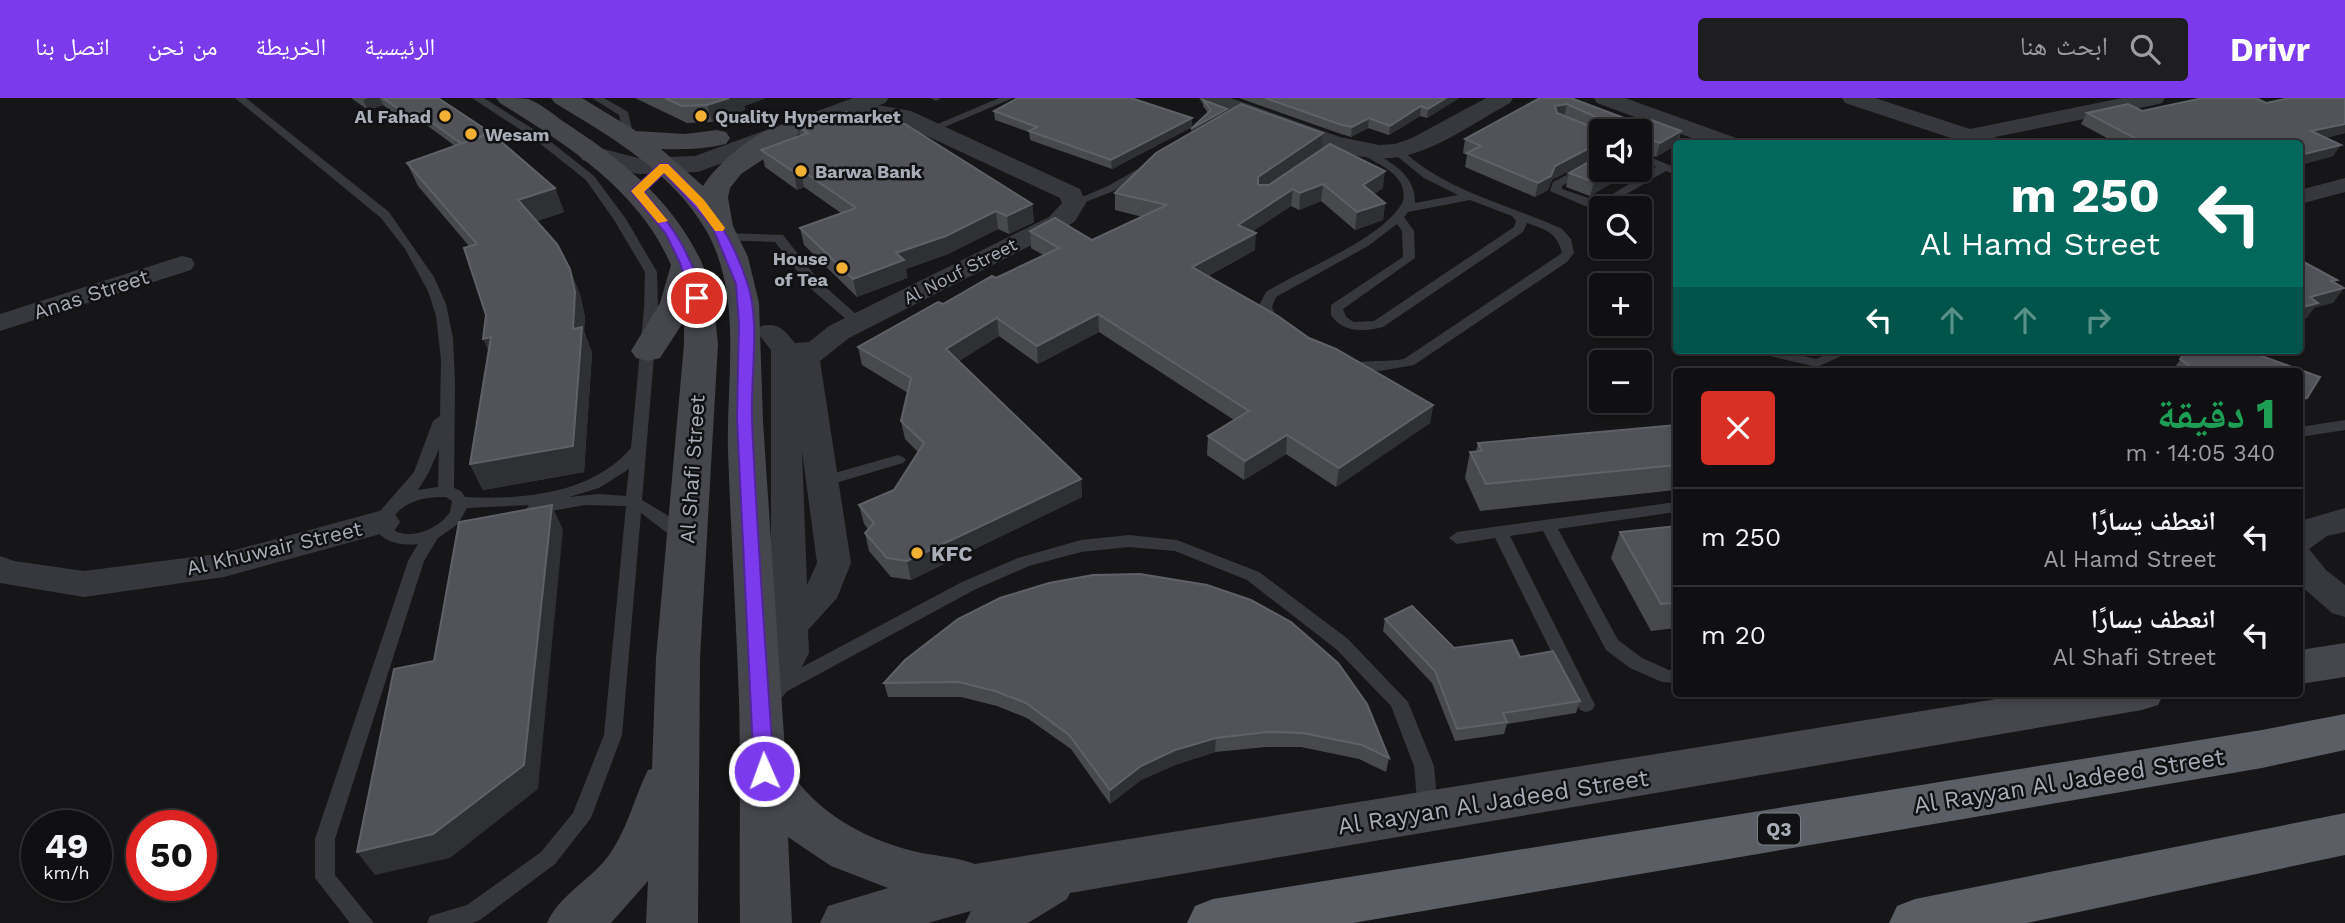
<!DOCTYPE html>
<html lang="ar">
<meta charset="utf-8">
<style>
body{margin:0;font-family:"Work Sans","Noto Naskh Arabic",sans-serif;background:#1e1e20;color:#f1f3f6;direction:rtl;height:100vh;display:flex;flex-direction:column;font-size:26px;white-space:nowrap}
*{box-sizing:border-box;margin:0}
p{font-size:23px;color:#9c9d9f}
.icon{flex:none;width:38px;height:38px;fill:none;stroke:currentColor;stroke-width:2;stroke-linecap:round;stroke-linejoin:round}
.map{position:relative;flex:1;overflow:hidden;direction:ltr}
.side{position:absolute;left:1673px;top:270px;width:630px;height:329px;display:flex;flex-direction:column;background:#101012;border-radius:7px;box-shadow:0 4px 10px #0003,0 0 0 2px #303032;direction:rtl}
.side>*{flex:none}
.banner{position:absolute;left:1673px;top:42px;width:630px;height:214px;border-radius:7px;box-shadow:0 4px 10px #0003,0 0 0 2px #303032;direction:rtl;background:#00695c;color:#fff;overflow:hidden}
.fabs{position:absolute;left:1589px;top:21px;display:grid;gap:14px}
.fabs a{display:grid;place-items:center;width:63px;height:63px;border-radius:7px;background:#101012;box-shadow:0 4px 10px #0003,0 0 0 2px #303032;font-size:35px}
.speed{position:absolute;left:21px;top:712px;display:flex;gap:14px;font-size:35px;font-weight:700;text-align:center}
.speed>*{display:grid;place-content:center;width:91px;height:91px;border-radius:50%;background:#101012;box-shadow:0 4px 10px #0003,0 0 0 2px #303032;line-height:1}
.speed small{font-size:18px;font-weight:400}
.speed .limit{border:10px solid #d22;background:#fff;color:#111}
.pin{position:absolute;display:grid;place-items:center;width:60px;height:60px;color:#fff;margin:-30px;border:4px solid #fff;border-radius:50%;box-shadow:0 2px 7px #0007}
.me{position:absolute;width:77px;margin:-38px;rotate:358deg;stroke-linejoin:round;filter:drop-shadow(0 0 5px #0008)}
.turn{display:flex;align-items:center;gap:24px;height:147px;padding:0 28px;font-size:32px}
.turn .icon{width:91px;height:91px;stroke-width:2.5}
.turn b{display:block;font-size:49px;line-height:60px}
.lanes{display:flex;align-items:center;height:66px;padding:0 28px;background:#0003;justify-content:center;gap:35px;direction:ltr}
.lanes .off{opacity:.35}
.round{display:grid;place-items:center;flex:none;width:74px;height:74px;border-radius:7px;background:#1e1e20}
.overview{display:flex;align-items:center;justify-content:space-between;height:119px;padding:0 28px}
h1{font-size:42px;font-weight:800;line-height:52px;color:#1e9e55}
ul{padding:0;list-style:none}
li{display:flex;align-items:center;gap:21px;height:98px;padding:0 28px;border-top:2px solid #303032}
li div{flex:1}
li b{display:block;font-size:26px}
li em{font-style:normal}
header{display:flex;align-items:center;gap:42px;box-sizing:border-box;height:98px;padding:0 35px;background:#7c3aed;color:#fff}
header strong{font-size:33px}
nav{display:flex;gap:38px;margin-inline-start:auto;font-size:24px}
.search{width:490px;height:63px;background:#1e1e20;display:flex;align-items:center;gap:18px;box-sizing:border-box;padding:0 24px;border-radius:7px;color:#9c9d9f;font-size:26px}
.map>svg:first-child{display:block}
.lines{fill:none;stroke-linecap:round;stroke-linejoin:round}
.service{fill:#37383d;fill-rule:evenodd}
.minor{fill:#37383d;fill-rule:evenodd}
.tertiary{fill:#37383d;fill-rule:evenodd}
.secondary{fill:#45474d;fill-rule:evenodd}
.trunk{fill:#5b5e65;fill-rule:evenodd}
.wall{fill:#47494d}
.shaded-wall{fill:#2f3033}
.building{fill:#525359;stroke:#5f6168;stroke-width:2}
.route{fill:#7c3aed;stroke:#51269a;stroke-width:2}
.slow{fill:#f59e0b}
.poi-dot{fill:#f2b134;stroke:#111113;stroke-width:2.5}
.labels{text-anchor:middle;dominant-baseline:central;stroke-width:5;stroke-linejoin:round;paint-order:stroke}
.far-poi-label{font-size:18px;font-weight:bold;fill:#a8adb8;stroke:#111113;text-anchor:start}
.far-street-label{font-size:18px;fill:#a8adb8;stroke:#111113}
.shield{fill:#111113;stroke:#7b7e86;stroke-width:2}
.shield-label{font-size:19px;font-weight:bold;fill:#a8adb8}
.street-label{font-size:21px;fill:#a8adb8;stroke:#111113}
.poi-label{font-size:21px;font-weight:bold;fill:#a8adb8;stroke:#111113;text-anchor:start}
.near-street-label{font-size:24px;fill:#a8adb8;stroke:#111113}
</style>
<header>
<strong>Drivr</strong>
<div class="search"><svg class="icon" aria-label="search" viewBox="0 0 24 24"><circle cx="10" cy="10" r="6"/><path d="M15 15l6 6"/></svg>ابحث هنا</div>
<nav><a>الرئيسية</a><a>الخريطة</a><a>من نحن</a><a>اتصل بنا</a></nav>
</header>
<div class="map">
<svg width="2345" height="825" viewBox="0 0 2345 825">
<rect width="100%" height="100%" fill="#161618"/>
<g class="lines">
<g class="service">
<path d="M 235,0 L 246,0 L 389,114 L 434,179 L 446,206 L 453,240 L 455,284 L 454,390 L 461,393 L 465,399 C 522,402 592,396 631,350 L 644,210 L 645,174 L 614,122 L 586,82 L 533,40 L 472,0 L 484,0 L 541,36 L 594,78 L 626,121 L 657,174 L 658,210 L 642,402 L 667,417 L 693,440 L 691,444 L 679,444 L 641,415 L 622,637 L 591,720 L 555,766 L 480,822 L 472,825 L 427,825 L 430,818 L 467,807 L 541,754 L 573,715 L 604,637 L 626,408 L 585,407 L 534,416 L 526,411 L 529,407 L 467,410 L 458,426 L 438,440 L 424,463 L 335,741 L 335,777 L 374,825 L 350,825 L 315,780 L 315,741 L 408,463 L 418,446 C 401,448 385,445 374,430 L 381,412 L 414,374 L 433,323 L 440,318 L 441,262 L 436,218 L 428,193 L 405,151 L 381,120 ZM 439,351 L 438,389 L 418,392 L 429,374 ZM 629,371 L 626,398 L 598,396 L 569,399 L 599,390 ZM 446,399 L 452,403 L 450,414 C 439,431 407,445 390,429 C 396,404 424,398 446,399 Z"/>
<polygon points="592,0 604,0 628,14 634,39 633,41 624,39 619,17"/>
<polygon points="930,0 941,0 936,3"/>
<polygon points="999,0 1013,0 935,33 926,31"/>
<path d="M 1358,50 L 1366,50 C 1388,63 1416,75 1415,105 L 1458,97 L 1424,80 L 1393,55 L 1393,51 L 1401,51 C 1445,93 1508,106 1562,131 L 1571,141 L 1574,155 L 1567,164 L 1414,267 L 1380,273 L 1345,270 L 1343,267 C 1349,262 1390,264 1404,261 L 1562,155 C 1557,134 1546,132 1527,125 L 1523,134 L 1383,229 C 1363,234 1343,235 1331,217 L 1331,207 L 1403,159 L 1402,133 L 1397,126 L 1368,148 L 1276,199 L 1272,209 L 1276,219 L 1285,229 L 1283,232 L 1273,232 L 1263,221 L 1258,209 L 1266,194 C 1304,170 1378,143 1401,107 C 1405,101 1404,93 1401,86 C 1394,71 1372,63 1358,54 ZM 1470,102 L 1512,118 L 1516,123 L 1514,129 L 1374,223 L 1354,224 L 1346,219 L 1343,211 L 1415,160 L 1414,133 L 1404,119 L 1408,114 Z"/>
<polygon points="1640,55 1676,70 1676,77 1666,73 1601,111 1585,108 1550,93 1553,84 1601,59 1601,66 1562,88 1562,91 1600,104 1656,69 1640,62"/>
<polygon points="1143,68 1153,70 1116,92 1078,107 1074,108 1068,105 1108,88"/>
<polygon points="724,135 783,137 821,185 866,225 864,228 854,228 811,191 775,144 720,142 718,139"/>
<polygon points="1755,252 1779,252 1816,261 1836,252 1855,252 1817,269 1757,255"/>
<polygon points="2345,322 2345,332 2300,339 2300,329"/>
<polygon points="898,357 903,359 906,362 903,365 822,389 814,384 817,380"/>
<polygon points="1676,404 1676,414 1558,431 1618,542 1642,560 1669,572 1676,571 1676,585 1662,584 1630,570 1606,552 1543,433 1510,438 1595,607 1592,612 1586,614 1580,612 1495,440 1457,446 1449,440 1457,434"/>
<polygon points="1129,437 1177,442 1259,474 1348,541 1408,604 1434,668 1438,713 1435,719 1428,721 1421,719 1418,713 1414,668 1391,608 1336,551 1247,482 1175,453 1129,449 1081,454 1029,468 974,492 784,595 778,597 772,595 769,590 772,585 962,484 1018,460 1081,442"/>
</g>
<g class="minor">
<path d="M 1199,0 L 1231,0 L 1340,39 L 1379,47 L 1395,46 L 1412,40 L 1486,0 L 1513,0 L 1510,5 C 1475,24 1438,52 1399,59 C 1348,69 1251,22 1202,5 Z"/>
<polygon points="1594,0 1625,0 1739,41 1742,46 1708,46 1597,5"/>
<polygon points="1842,0 1875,0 1970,31 2122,0 2165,0 2162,5 2154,7 1995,39 2001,46 1969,46 1845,5"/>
<path d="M 866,5 L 911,13 L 1080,91 L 1086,105 L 1075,123 L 1067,129 L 849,240 L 820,263 L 851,465 L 837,500 L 808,532 L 809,555 L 792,588 L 775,607 L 761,611 L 747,607 L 742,596 C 750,580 764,571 771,555 L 771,252 L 757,234 L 761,228 C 779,224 784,232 795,245 L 809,244 L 829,228 L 1049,119 L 1062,105 L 1060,100 L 897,24 L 866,19 L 831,19 L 828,14 L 831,9 ZM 802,353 L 817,465 L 807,487 Z"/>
<polygon points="2345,80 2345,94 2300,106 2300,92"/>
<polygon points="182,158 191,160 195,166 191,172 0,233 0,216"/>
<polygon points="2345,410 2345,434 2327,438 2309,451 2326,472 2345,487 2345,519 2332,515 2300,487 2300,423"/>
<polygon points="383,412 395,416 400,424 395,432 224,479 84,499 0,485 0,458 14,463 84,473 224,455"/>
</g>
<polygon class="tertiary" points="853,0 889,0 885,5 698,74 638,76 582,62 579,56 582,50 592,48 638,60 695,58"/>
<g class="secondary">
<path d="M 496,0 C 506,0 520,0 528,1 C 541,6 553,16 564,24 C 619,59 673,103 701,163 C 713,189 715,218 718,246 L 700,560 L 698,825 L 646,825 L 648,783 L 611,825 L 547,825 C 559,798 587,784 606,761 C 627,734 633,702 648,672 L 652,671 L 656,560 L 684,246 L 684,223 L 660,260 L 648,263 L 636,260 L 631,253 L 660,205 L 671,167 C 639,92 567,47 500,5 Z"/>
<path d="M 551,0 L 582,0 L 636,33 L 685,36 L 717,32 L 726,34 L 730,40 L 726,46 C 704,51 683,52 661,51 L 703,88 C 718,64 766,21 795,28 L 799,34 L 795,40 L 741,76 L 730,90 L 728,100 L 733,128 L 748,159 L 759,205 L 763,323 L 786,668 C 817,715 863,741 917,754 C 936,758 957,759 975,766 L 2033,595 L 2164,595 L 2158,607 L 2142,612 L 1070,795 L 1067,801 L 1028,825 L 965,825 L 971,813 L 928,825 L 820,825 L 828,808 L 888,790 L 831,768 L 788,739 L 792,825 L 740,825 C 739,751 741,677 739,602 C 736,519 731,436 728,353 C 726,283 743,199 707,134 C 674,75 611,39 555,5 Z"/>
<polygon points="2345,545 2345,579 2300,586 2300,552"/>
</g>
<g class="trunk">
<polygon points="2345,616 2345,652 2262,670 1353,825 1187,825 1195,808 1213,801 2262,632"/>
<polygon points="2345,715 2345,757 2027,825 1889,825 1897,808 1915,801"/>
</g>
</g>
<g class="wall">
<polygon points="351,0 438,0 503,45 555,90 564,114 537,123 580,196 585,219 584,233 592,255 584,374 483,392 470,366 489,254 486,217 469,148 418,88 407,65 455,48 421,23 410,27 383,7 368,12"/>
<polygon points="635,0 766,0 744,8 745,12 712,24 687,25"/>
<polygon points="1239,0 1459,0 1427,20 1420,18 1389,37 1368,30 1351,39 1341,36"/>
<polygon points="1571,0 1637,25 1681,33 1678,46 1656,59 1647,55 1644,66 1601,33 1552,82 1548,92 1535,99 1465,69 1467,57 1463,55 1465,41"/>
<polygon points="2345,0 2345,35 2325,40 2333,58 2300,67 2300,46 2118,46 2081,26 2087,15 2142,13"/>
<polygon points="1203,2 1227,15 1323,35 1322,51 1383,90 1374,96 1385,105 1383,122 1355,132 1321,103 1299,112 1291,108 1253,133 1255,152 1208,178 1309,240 1433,307 1430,325 1336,389 1286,356 1244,382 1207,357 1208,338 1234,322 1099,234 1038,266 999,238 959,263 1081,381 1082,399 911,482 891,479 869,453 865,435 868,431 864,426 859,407 894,392 918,354 905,341 901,323 908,295 862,267 858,249 996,180 1043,157 1031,150 1030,133 1092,142 1143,119 1115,112 1115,95 1191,35 1208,15 1203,8"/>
<polygon points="994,13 1192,20 1192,29 1112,71 1030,42 1029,34 995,22"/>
<polygon points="799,29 1032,106 1034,124 1009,136 998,131 948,156 906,171 907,180 857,199 804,147 800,130 841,115 804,89 797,92 765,69 761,52 801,38"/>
<polygon points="1601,72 1634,72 1590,98 1566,89 1569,75"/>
<polygon points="2187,252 2245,252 2320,279 2307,300 2300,310 2300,273 2161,273 2173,272"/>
<polygon points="1676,327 1676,392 1480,413 1465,380 1470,354 1476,353 1478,345"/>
<polygon points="1676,428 1676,530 1651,533 1611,460 1620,434"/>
<polygon points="1049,485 1389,660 1386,674 1359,661 1301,649 1266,649 1215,654 1175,667 1141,682 1110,706 1071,651 1027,620 997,608 961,599 888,599 884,585"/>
<polygon points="1385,521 1454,550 1520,559 1580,603 1576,615 1507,626 1504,636 1455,643 1432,585 1383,533"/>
</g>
<g class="shaded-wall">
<polygon points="369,0 380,0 383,7 368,12 363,2"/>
<polygon points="729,0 766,0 744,8 745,12 712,24 707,7"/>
<polygon points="1446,0 1459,0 1427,20 1428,11"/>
<polygon points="1567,6 1564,20 1552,22 1555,8"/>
<polygon points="1421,8 1420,18 1389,37 1390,28"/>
<polygon points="1227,11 1227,17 1191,37 1191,31"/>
<polygon points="416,13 421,23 410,27 406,16"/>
<polygon points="1192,20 1192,29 1112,71 1111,62"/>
<polygon points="1369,20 1368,30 1351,39 1352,29"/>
<polygon points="2345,26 2345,35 2303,45 2311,33"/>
<polygon points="1681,33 1676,47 1656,59 1660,45"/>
<polygon points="1323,35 1322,52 1258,96 1258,79"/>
<polygon points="1601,44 1601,57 1552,82 1548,92 1535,99 1538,85 1555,68"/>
<polygon points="2341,47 2333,58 2300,67 2300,57"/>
<polygon points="1647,52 1644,66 1640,69 1640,57"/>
<polygon points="801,72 804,89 797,92 794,74"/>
<polygon points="1614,72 1634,72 1590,98 1594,84"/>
<polygon points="1385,73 1383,90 1361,104 1363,87"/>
<polygon points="1323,86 1321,103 1299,112 1300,95"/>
<polygon points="555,90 564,114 528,126 518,102"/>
<polygon points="1293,91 1291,108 1237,144 1238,127"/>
<polygon points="1385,105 1383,122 1355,132 1357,114"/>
<polygon points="1032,106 1034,124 1009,136 1007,118"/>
<polygon points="996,113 998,131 948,156 906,171 907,180 857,199 853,181 896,155"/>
<polygon points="1256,135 1255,152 1192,186 1192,169"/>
<polygon points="570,171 580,196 585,219 584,233 592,255 584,374 483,392 470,366 573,231"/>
<polygon points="2337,182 2328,194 2344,190 2333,205 2314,210 2307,220 2300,222 2300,210 2310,199 2331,183"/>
<polygon points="1098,216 1099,234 1038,266 1037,248"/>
<polygon points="997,220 999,238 949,269 946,251"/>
<polygon points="491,239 494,266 483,241"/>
<polygon points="1433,307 1430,325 1336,389 1339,370"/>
<polygon points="1287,337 1286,356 1244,382 1245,363"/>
<polygon points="1081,381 1082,399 911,482 907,463"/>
<polygon points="552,407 563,432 538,691 450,760 375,777 357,754"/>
<polygon points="1216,640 1215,654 1175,667 1141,682 1110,706 1110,692 1141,668 1175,652"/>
</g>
<g class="building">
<polygon points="383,0 438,0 491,35 462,46 416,13 406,16"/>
<polygon points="665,0 729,0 707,7 682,8"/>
<polygon points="1018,0 1131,0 1192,20 1111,62 1029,33 1037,29 994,13"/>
<polygon points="1265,0 1446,0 1428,11 1421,8 1390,28 1369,20 1352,29 1342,27"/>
<polygon points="1540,0 1571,0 1637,25 1646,20 1681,33 1660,45 1643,39 1641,48 1647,52 1640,57 1640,33 1604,33 1607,31 1607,24 1567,6 1555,8 1557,15 1602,33 1601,33 1601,44 1555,68 1551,78 1538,85 1467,55 1481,48 1465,41"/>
<polygon points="2203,0 2256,0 2266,5 2290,0 2345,0 2345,26 2311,33 2341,47 2300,57 2300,46 2146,46 2087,15 2128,6 2142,13"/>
<polygon points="1203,2 1227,11 1191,31 1211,12"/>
<polygon points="1241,6 1323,35 1258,79 1258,87 1269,87 1330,46 1385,73 1363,87 1385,105 1357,114 1323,86 1300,95 1293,91 1238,127 1256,135 1192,169 1278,218 1309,240 1336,251 1433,307 1339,370 1287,337 1245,363 1208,338 1249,313 1098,216 1037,248 997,220 946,251 1081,381 907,463 887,460 865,435 874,425 859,407 894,392 924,345 901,323 911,280 858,249 938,204 943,206 992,178 996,180 1059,150 1030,133 1055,120 1092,142 1167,107 1115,95 1156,55"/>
<polygon points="846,14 869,25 875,23 879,26 905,26 1032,106 1007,118 996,113 946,138 896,155 904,162 853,181 800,130 856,110 801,72 794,74 761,52 808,35 799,29"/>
<polygon points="491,35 555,90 518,102 557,146 570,171 575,194 573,231 582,229 573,348 470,366 491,239 483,241 486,217 464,150 477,146 407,65"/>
<polygon points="1601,57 1601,72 1614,72 1594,84 1569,75"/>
<polygon points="2300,162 2337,182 2331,183 2344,190 2310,199 2318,205 2300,210"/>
<polygon points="2187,252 2245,252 2320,279 2307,300 2300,298 2300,273 2196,273 2180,261"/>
<polygon points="2179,271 2182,273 2161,273"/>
<polygon points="1676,327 1676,367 1486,386 1470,354 1482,353 1478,345"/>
<polygon points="552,407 524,667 433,736 357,754 394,571 434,563 459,424"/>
<polygon points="1676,428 1676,505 1661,506 1620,434"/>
<polygon points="1140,476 1207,487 1251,502 1291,524 1338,565 1367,606 1389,660 1362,647 1303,635 1267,634 1216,640 1175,652 1141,668 1110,692 1069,637 1026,605 995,593 959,584 884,585 905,562 958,521 1000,500 1049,485 1093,477"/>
<polygon points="1412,508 1454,550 1512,542 1520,559 1553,553 1580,603 1503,615 1507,624 1457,631 1435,573 1385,521"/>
</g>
<path class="route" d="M 660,66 L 668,66 C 708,106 729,130 747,184 C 761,224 750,280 752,322 C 757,439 766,556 774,673 L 771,679 L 764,681 L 757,679 L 754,673 L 737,320 L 739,226 L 736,186 L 712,128 L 664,75 L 644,94 C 676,133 688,151 704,200 L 697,203 L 691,200 L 680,165 L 666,136 L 631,93 Z"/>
<polygon class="slow" points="660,66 668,66 704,102 725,130 723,133 715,133 696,107 664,75 644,94 668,123 658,125 631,93"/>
<g class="poi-dot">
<circle cx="445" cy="18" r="7"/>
<circle cx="701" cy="18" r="7"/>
<circle cx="471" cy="36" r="7"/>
<circle cx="801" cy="73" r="7"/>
<circle cx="842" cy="170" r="7"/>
<circle cx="917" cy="455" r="7"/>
</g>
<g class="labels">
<g class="far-poi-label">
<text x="431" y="18" text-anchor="end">Al Fahad</text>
<text x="715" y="18">Quality Hypermarket</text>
<text x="485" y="36">Wesam</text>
<text x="815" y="73">Barwa Bank</text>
<text x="828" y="160" text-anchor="end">House<tspan x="828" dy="21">of Tea</tspan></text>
</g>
<g class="far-street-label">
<text transform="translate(960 173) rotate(-27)">Al Nouf Street</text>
</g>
<rect class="shield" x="1758" y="715.5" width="42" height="31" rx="5"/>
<g class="shield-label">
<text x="1779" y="731">Q3</text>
</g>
<g class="street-label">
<text transform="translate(91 196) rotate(-18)">Anas Street</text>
<text transform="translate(692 371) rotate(-86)">Al Shafi Street</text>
<text transform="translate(274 450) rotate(-13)">Al Khuwair Street</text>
</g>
<g class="poi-label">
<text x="931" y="455">KFC</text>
</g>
<g class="near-street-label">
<text transform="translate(2069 683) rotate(-9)">Al Rayyan Al Jadeed Street</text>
<text transform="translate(1493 704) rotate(-9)">Al Rayyan Al Jadeed Street</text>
</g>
</g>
</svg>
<div class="fabs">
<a><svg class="icon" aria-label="sound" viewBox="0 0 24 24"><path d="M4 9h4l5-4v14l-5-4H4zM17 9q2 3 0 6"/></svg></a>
<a><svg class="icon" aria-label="search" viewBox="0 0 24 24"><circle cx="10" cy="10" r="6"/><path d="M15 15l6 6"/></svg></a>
<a>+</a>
<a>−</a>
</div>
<div class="speed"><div>49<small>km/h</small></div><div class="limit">50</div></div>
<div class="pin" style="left:697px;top:200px;background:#d93025"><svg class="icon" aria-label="arrive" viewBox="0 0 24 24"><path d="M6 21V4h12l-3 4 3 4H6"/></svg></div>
<svg class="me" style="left:764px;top:673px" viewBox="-20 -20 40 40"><circle r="17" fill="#7c3aed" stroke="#fff" stroke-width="3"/><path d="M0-11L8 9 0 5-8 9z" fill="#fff"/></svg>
<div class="banner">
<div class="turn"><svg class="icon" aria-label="left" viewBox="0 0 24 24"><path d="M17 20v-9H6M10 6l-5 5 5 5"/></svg><div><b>250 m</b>Al Hamd Street</div></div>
<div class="lanes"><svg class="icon" aria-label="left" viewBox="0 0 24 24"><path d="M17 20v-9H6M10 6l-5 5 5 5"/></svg><svg class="icon off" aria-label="ahead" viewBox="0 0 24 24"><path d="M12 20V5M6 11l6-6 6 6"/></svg><svg class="icon off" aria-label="ahead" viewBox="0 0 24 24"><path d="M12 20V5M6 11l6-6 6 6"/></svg><svg class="icon off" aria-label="right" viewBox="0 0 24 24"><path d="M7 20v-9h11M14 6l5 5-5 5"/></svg></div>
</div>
<section class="side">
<div class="overview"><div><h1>1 دقيقة</h1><p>340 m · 14:05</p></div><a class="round" style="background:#d93025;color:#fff"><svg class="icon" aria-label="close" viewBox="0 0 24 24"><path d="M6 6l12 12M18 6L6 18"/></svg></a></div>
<ul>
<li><svg class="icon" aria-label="left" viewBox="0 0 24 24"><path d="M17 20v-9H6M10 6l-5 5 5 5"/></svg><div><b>انعطف يسارًا</b><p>Al Hamd Street</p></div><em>250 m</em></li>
<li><svg class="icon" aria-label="left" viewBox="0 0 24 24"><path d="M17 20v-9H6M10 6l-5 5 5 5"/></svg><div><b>انعطف يسارًا</b><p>Al Shafi Street</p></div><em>20 m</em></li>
</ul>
</section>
</div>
